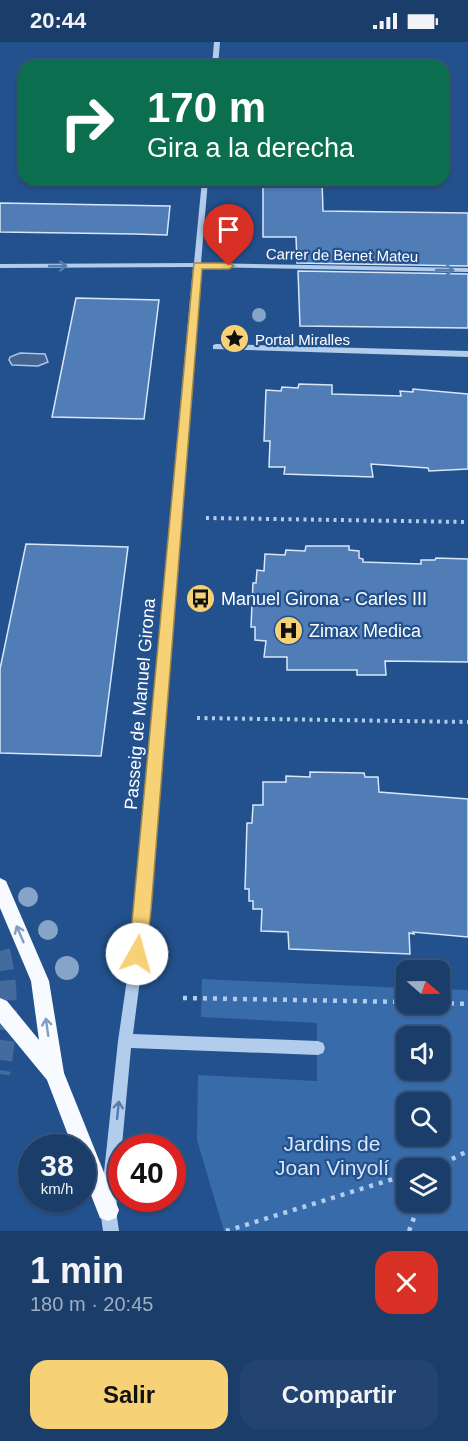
<!DOCTYPE html>
<html lang="es">
<meta charset="utf-8">
<style>
body{margin:0;font-family:Helvetica,sans-serif;background:#234470;color:#f1f3f6;height:100vh;display:flex;flex-direction:column;font-size:22px;white-space:nowrap}
*{box-sizing:border-box;margin:0}
p{font-size:20px;color:#9faec1}
.icon{flex:none;width:33px;height:33px;fill:none;stroke:currentColor;stroke-width:2;stroke-linecap:round;stroke-linejoin:round}
.map{position:relative;height:1189px;overflow:hidden}
.panel{display:flex;flex-direction:column;background:#1a3d6a;flex:1}
.panel>*{flex:none}
.banner{position:absolute;left:18px;top:18px;width:432px;height:126px;border-radius:18px;box-shadow:0 2px 4px #0004,0 0 0 2px #38567e;background:#0b6e4f;color:#fff;overflow:hidden}
.needle{width:39px;rotate:110deg}
.fabs{position:absolute;left:396px;top:918px;display:grid;gap:12px}
.fabs a{display:grid;place-items:center;width:54px;height:54px;border-radius:12px;background:#1a3d6a;box-shadow:0 2px 4px #0004,0 0 0 2px #38567e;font-size:30px}
.speed{position:absolute;left:18px;top:1092px;display:flex;gap:12px;font-size:30px;font-weight:700;text-align:center}
.speed>*{display:grid;place-content:center;width:78px;height:78px;border-radius:50%;background:#1a3d6a;box-shadow:0 2px 4px #0004,0 0 0 2px #38567e;line-height:1}
.speed small{font-size:15px;font-weight:400}
.speed .limit{border:9px solid #d22;background:#fff;color:#111}
.pin{position:absolute;display:grid;place-items:center;width:51px;height:51px;color:#fff;margin:-62px -26px;border-radius:50% 50% 50% 0;rotate:-45deg;box-shadow:0 0 6px #0007}
.pin .icon{rotate:45deg}
.me{position:absolute;width:66px;margin:-33px;rotate:7deg;stroke-linejoin:round;filter:drop-shadow(0 0 4px #0008)}
.turn{display:flex;align-items:center;gap:21px;height:126px;padding:0 30px;font-size:27px}
.turn .icon{width:78px;height:78px;stroke-width:2.5}
.turn b{display:block;font-size:42px;line-height:51px}
.round{display:grid;place-items:center;flex:none;width:63px;height:63px;border-radius:18px;background:#234470}
.overview{display:flex;align-items:center;justify-content:space-between;height:102px;padding:0 30px}
h1{font-size:36px;font-weight:600;line-height:45px}
.button{display:flex;gap:12px;margin-top:auto;padding:12px 30px}
.button a{flex:1;height:69px;border-radius:18px;background:#f6d176;color:#111;font-size:24px;font-weight:600;line-height:69px;text-align:center}
.button a+a{background:#234470;color:#f1f3f6}
.status{display:flex;justify-content:space-between;align-items:center;height:42px;padding:0 30px;background:#1a3d6a;direction:ltr}
.status svg{height:16px;fill:currentColor}
.map>svg:first-child{display:block}
.green{fill:#386baa;fill-rule:evenodd}
.water{fill:#446590;stroke:#a7c7ec;stroke-width:1.5}
.building{fill:#507db6;stroke:#d7e6f8;stroke-width:1.5}
.lines{fill:none;stroke-linecap:round;stroke-linejoin:round}
.major-tunnel{stroke:#446b9e;stroke-width:20;stroke-dasharray:20 10;stroke-linecap:butt}
.path-far1{stroke:#b2cceb;stroke-width:4;stroke-dasharray:3 4.5;stroke-linecap:butt}
.path{stroke:#b2cceb;stroke-width:4.5;stroke-dasharray:4 6;stroke-linecap:butt}
.minor{fill:#b2cceb;fill-rule:evenodd}
.major{fill:#f7fafe;fill-rule:evenodd}
.tree{fill:#86a3c8}
.oneway{stroke:#557cae}
.oneway2{stroke:#829dc0}
.route{fill:#f6d176;stroke:#a0884d;stroke-width:1.5}
.labels{text-anchor:middle;dominant-baseline:central;stroke-width:4.5;stroke-linejoin:round;paint-order:stroke}
.far-street-label{font-size:15px;fill:#fff;stroke:#23518d}
.far-poi-label{font-size:15px;fill:#fff;stroke:#23518d;text-anchor:start}
.poi-label{font-size:18px;fill:#fff;stroke:#23518d;text-anchor:start}
.street-label{font-size:18px;fill:#fff;stroke:#23518d}
.near-park-label{font-size:21px;fill:#d7e6f8;stroke:#23518d}
</style>
<div class="status"><b>20:44</b><svg viewBox="0 0 49 12"><path d="M0 12V9h3v3zM5 12V6h3v6zM10 12V3h3v9zM15 12V0h3v12zM26 1h20v11H26zM47 4h2v5h-2z"/></svg></div>
<div class="map">
<svg width="468" height="1189" viewBox="0 0 468 1189">
<rect width="100%" height="100%" fill="#23518d"/>
<path class="green" d="M 202,937 L 406,946 L 406,962 L 440,962 L 440,947 L 468,948 L 468,1189 L 224,1189 L 197,1098 L 198,1033 L 317,1039 L 317,981 L 201,975 ZM 406,994 L 440,994 L 440,1028 L 406,1028 ZM 406,1060 L 440,1060 L 440,1094 L 406,1094 ZM 406,1126 L 440,1126 L 440,1160 L 406,1160 Z"/>
<polygon class="water" points="20,311 45,312 48,320 38,324 12,323 9,318 10,315"/>
<g class="building">
<polygon points="263,138 322,138 323,169 468,171 468,224 297,221 296,195 263,195"/>
<polygon points="0,161 170,164 167,193 135,192 0,190"/>
<polygon points="298,229 468,232 468,286 300,284"/>
<polygon points="76,256 159,258 144,377 52,375"/>
<polygon points="299,342 332,343 332,352 401,354 400,349 413,350 413,347 468,352 468,427 429,429 428,426 371,422 373,435 284,432 285,425 269,425 270,399 264,399 266,348 281,349 282,345 298,346"/>
<polygon points="26,502 128,505 101,714 0,711 0,627"/>
<polygon points="306,504 349,504 349,508 359,509 359,516 363,517 363,520 421,522 421,518 435,518 436,516 468,517 468,620 385,619 386,633 357,633 357,628 287,628 287,615 264,615 266,599 255,598 255,585 251,585 253,541 256,541 257,528 264,529 265,512 285,513 286,508 305,509"/>
<polygon points="310,730 364,731 365,735 378,735 379,750 468,757 468,895 413,890 414,892 409,891 410,912 289,907 288,890 261,889 262,867 253,867 253,859 249,859 249,847 245,847 247,781 252,781 253,763 263,763 263,740 286,740 286,734 310,735"/>
</g>
<g class="lines">
<path class="major-tunnel" d="M 0,909 C 11,951 7,990 0,1032"/>
<g class="path-far1">
<polyline points="206,476 468,480"/>
<polyline points="197,676 468,680"/>
</g>
<g class="path">
<polyline points="183,956 406,960"/>
<polyline points="440,961 468,962"/>
<polyline points="427,1126 435,1124"/>
<polyline points="434,1126 468,1109"/>
<polyline points="226,1189 406,1133"/>
<polyline points="409,1189 420,1160"/>
</g>
<g class="minor">
<polygon points="214,0 220,0 218,24 212,24"/>
<polygon points="202,138 208,138 201,221 468,226 468,230 201,225 171,573 149,868 133,992 318,999 323,1001 325,1006 323,1011 318,1013 131,1006 116,1168 119,1189 103,1189 100,1168 118,999 137,868 161,573 193,225 0,226 0,222 194,221"/>
<polygon points="216,302 468,309 468,315 213,307 213,303"/>
</g>
<polygon class="major" points="0,836 6,839 49,939 64,1031 119,1168 116,1176 108,1179 100,1176 82,1130 82,1106 73,1106 47,1038 0,981 0,956 7,959 39,998 31,939 0,866"/>
</g>
<g class="tree">
<circle cx="259" cy="273" r="7"/>
<circle cx="28" cy="855" r="10"/>
<circle cx="48" cy="888" r="10"/>
<circle cx="67" cy="926" r="12"/>
</g>
<defs><path id="oneway-shaft" d="M-6 0H5M1.5-3L5.5 0L1.5 3" fill="none" stroke-width="1.6" stroke-linecap="round" stroke-linejoin="round" transform="scale(1.5)"/></defs>
<g class="oneway">
<use href="#oneway-shaft" transform="translate(58 224)"/>
<use href="#oneway-shaft" transform="translate(445 228) rotate(1)"/>
<use href="#oneway-shaft" transform="translate(118 1068) rotate(-84)"/>
</g>
<g class="oneway2">
<use href="#oneway-shaft" transform="translate(20 892) rotate(-113)"/>
<use href="#oneway-shaft" transform="translate(47 985) rotate(-98)"/>
</g>
<polygon class="route" points="194,221 229,221 234,224 229,227 202,227 151,868 146,912 143,918 137,920 131,918 129,912"/>
<defs>
<symbol id="sight-disc" viewBox="-11 -11 22 22"><circle r="9.5" fill="#f6d176" stroke="#23518d"/><path d="M0-6L1.8-2.2L6-1.7L2.9 1.2L3.7 5.4L0 3.3L-3.7 5.4L-2.9 1.2L-6-1.7L-1.8-2.2Z" fill="#111"/></symbol>
<symbol id="bus-disc" viewBox="-11 -11 22 22"><circle r="9.5" fill="#f6d176" stroke="#23518d"/><path d="M-5-6H5V4H4V6H2V4H-2V6H-4V4H-5ZM-3.5-4V0h7V-4ZM-3.5 1.2v1.5H-2V1.2ZM2 1.2v1.5H3.5V1.2Z" fill="#111"/></symbol>
<symbol id="hospital-disc" viewBox="-11 -11 22 22"><circle r="9.5" fill="#f6d176" stroke="#23518d"/><path d="M-5-5h3v3.5h4V-5h3V5h-3V1.5h-4V5h-3Z" fill="#111"/></symbol>
</defs>
<g fill-rule="evenodd">
<use href="#sight-disc" x="218" y="280" width="33" height="33"/>
<use href="#bus-disc" x="184" y="540" width="33" height="33"/>
<use href="#hospital-disc" x="272" y="572" width="33" height="33"/>
</g>
<g class="labels">
<g class="far-street-label">
<text transform="translate(342 213) rotate(1)">Carrer de Benet Mateu</text>
</g>
<g class="far-poi-label">
<text x="255" y="297">Portal Miralles</text>
</g>
<g class="poi-label">
<text x="221" y="557">Manuel Girona - Carles III</text>
<text x="309" y="589">Zimax Medica</text>
</g>
<g class="street-label">
<text transform="translate(140 662) rotate(-85)">Passeig de Manuel Girona</text>
</g>
<g class="near-park-label">
<text x="332" y="1101">Jardins de<tspan x="332" dy="24">Joan Vinyolí</tspan></text>
</g>
</g>
</svg>
<div class="fabs">
<a><svg class="needle" viewBox="-14 -14 28 28"><path d="M0-13l5 13h-10z" fill="#e53935"/><path d="M0 13l5-13h-10z" fill="#9faec1"/></svg></a>
<a><svg class="icon" aria-label="sound" viewBox="0 0 24 24"><path d="M4 9h4l5-4v14l-5-4H4zM17 9q2 3 0 6"/></svg></a>
<a><svg class="icon" aria-label="search" viewBox="0 0 24 24"><circle cx="10" cy="10" r="6"/><path d="M15 15l6 6"/></svg></a>
<a><svg class="icon" aria-label="layers" viewBox="0 0 24 24"><path d="M12 4l9 5-9 5-9-5zM3 14l9 5 9-5"/></svg></a>
</div>
<div class="speed"><div>38<small>km/h</small></div><div class="limit">40</div></div>
<div class="pin" style="left:229px;top:224px;background:#d93025"><svg class="icon" aria-label="arrive" viewBox="0 0 24 24"><path d="M6 21V4h12l-3 4 3 4H6"/></svg></div>
<svg class="me" style="left:137px;top:912px" viewBox="-20 -20 40 40"><circle r="19" fill="#fff"/><path d="M0-13L10 11 0 6-10 11z" fill="#f6d176"/></svg>
<div class="banner">
<div class="turn"><svg class="icon" aria-label="right" viewBox="0 0 24 24"><path d="M7 20v-9h11M14 6l5 5-5 5"/></svg><div><b>170 m</b>Gira a la derecha</div></div>
</div>
</div>
<section class="panel">
<div class="overview"><div><h1>1 min</h1><p>180 m · 20:45</p></div><a class="round" style="background:#d93025;color:#fff"><svg class="icon" aria-label="close" viewBox="0 0 24 24"><path d="M6 6l12 12M18 6L6 18"/></svg></a></div>
<div class="button"><a>Salir</a><a>Compartir</a></div>
</section>
